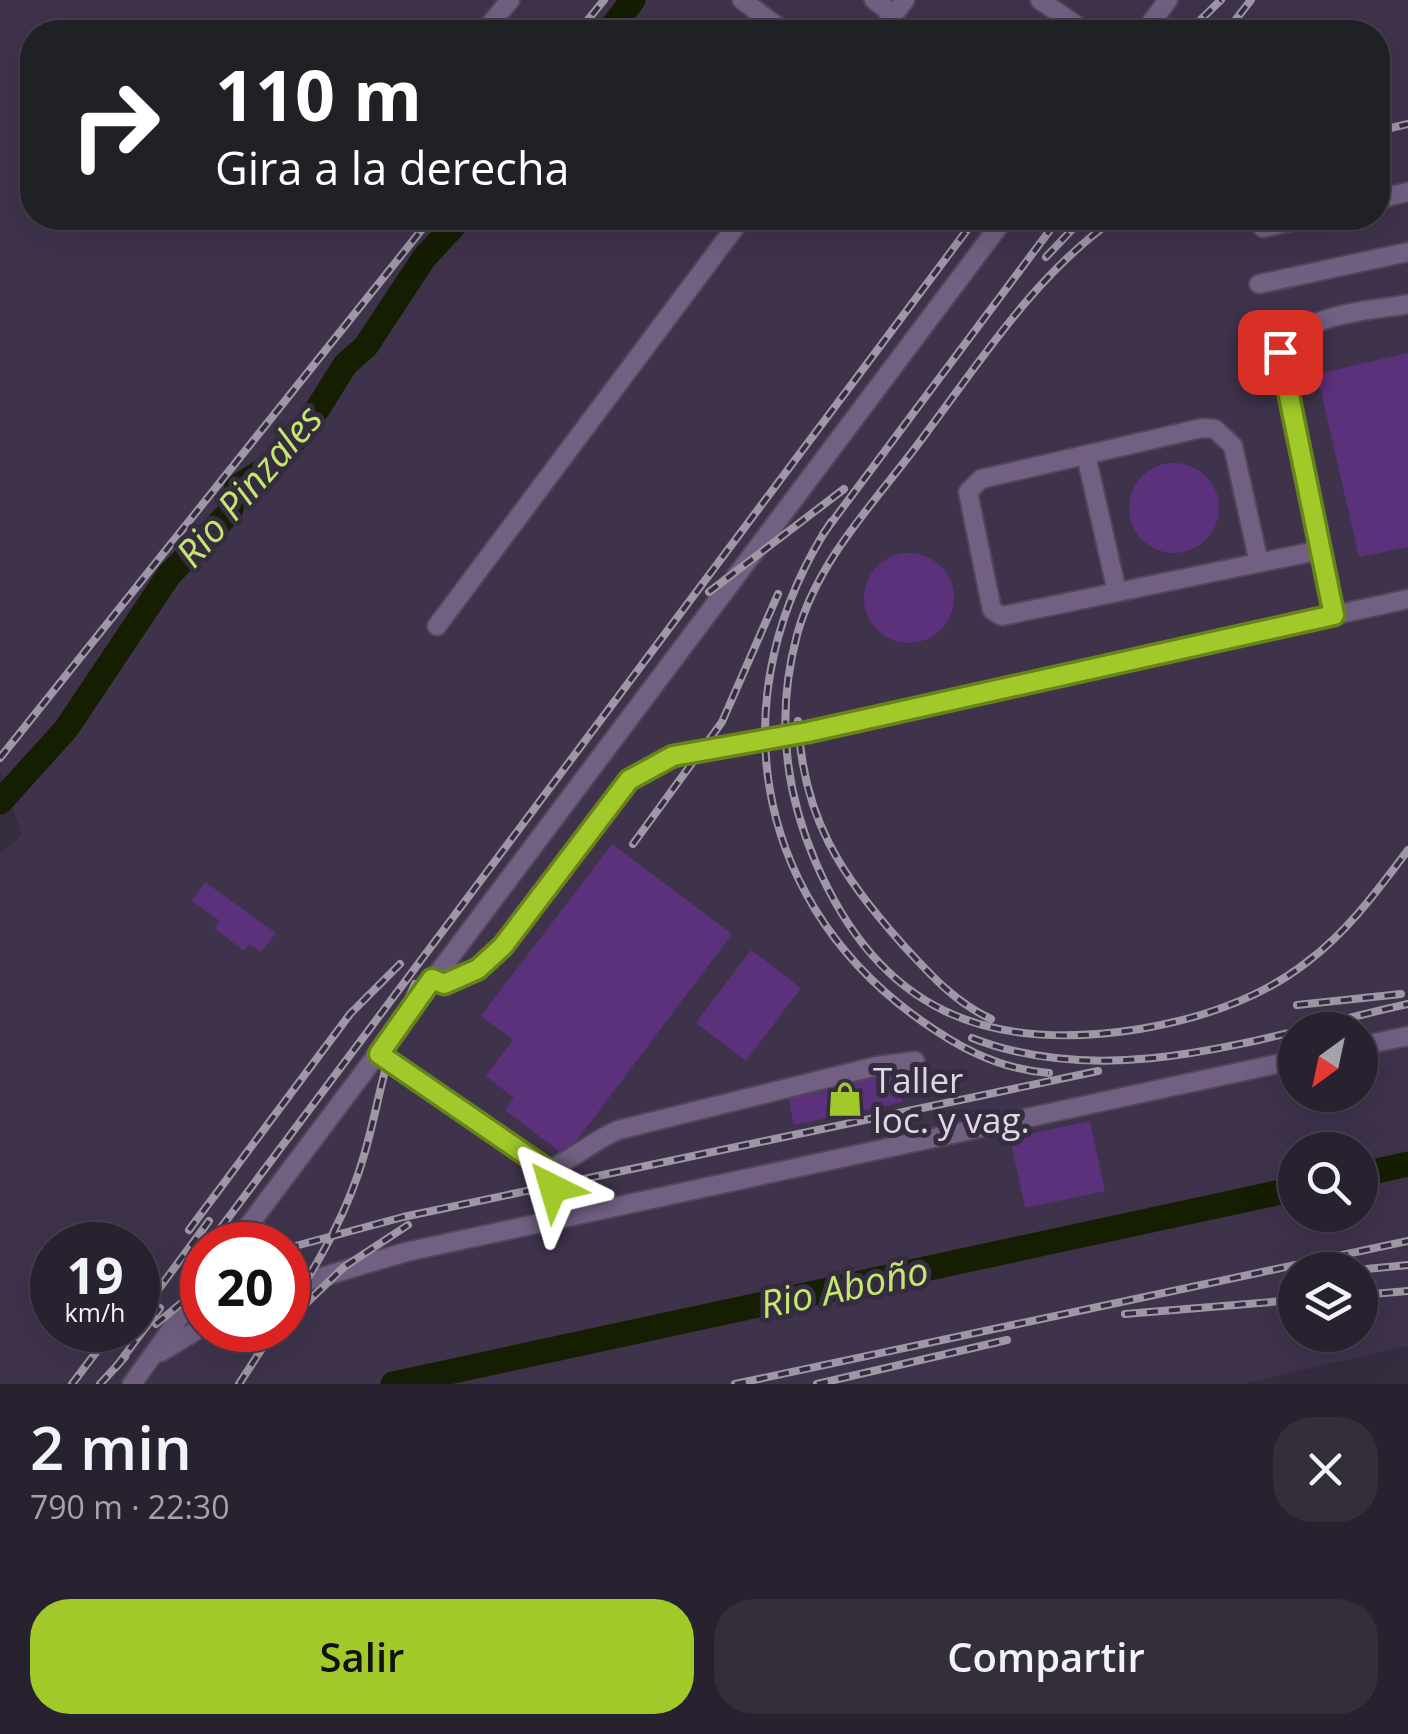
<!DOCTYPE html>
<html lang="es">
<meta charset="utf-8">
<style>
body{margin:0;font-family:"Open Sans",sans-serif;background:#342e3b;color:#f1f3f6;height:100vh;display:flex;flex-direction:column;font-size:38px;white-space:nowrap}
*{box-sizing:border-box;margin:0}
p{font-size:32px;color:#a5a3aa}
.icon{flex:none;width:55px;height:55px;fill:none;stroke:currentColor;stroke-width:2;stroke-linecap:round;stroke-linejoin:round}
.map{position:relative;height:1384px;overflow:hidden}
.details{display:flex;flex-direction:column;background:#28212f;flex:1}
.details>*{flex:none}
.hud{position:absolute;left:20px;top:20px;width:1370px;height:210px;border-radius:40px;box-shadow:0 10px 40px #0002,0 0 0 2px #443e4b;background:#202124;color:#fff;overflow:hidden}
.needle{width:65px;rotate:213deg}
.tools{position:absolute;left:1278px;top:1012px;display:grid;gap:20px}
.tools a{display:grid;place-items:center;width:100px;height:100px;border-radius:50%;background:#28212f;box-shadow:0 10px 40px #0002,0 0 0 2px #443e4b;font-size:50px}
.speed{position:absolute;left:30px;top:1222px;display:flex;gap:20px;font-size:50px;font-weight:700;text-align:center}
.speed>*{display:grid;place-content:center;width:130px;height:130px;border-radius:50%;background:#28212f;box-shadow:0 10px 40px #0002,0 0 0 2px #443e4b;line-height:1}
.speed small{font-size:25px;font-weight:400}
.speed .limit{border:15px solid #d22;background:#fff;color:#111}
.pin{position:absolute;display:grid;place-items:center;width:85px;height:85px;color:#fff;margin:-42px;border-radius:20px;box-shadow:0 5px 15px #0006}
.me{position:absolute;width:110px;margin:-55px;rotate:320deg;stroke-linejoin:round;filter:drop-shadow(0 0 8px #0008)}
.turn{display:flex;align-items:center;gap:35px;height:210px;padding:0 30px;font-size:45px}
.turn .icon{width:130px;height:130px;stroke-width:2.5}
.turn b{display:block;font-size:70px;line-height:85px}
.round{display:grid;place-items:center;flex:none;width:105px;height:105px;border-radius:40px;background:#342e3b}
.overview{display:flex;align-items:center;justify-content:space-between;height:170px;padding:0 30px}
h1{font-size:60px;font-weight:600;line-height:75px}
.primary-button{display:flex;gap:20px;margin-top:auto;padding:20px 30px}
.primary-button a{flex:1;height:115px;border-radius:40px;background:#a1c929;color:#111;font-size:40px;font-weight:600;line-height:115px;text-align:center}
.primary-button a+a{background:#342e3b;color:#f1f3f6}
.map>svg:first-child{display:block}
.built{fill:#3f334c;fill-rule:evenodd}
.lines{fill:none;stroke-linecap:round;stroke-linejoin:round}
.river{stroke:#161e02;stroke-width:25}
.building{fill:#5b317c}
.minor-casing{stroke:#514759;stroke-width:22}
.minor{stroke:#716082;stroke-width:18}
.rail-casing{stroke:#9f97a6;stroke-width:8}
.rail{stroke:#362c3f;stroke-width:4;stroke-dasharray:11;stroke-linecap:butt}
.route-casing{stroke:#69831b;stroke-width:25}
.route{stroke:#a1c929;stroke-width:18}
.labels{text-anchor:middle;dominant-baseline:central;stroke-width:10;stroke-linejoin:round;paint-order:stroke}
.poi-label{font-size:35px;fill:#ddd7e3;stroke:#362c3f;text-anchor:start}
.water-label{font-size:38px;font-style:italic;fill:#c3e86c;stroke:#362c3f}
</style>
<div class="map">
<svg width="1408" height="1384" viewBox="0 0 1408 1384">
<rect width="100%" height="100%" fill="#362c3f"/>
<path class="built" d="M 0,0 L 1408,0 L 1408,1346 L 1242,1384 L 0,1384 L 0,854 L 22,835 L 0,770 ZM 32,32 L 1378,32 L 1378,218 L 32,218 ZM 1295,1030 L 1360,1030 L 1360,1095 L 1295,1095 ZM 1295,1150 L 1360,1150 L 1360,1215 L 1295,1215 ZM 52,1245 L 138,1245 L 138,1330 L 52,1330 ZM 202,1245 L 288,1245 L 288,1330 L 202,1330 ZM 1295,1270 L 1360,1270 L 1360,1335 L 1295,1335 Z"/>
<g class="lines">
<g class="river">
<polyline points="608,32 633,0"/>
<polyline points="0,802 66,729 169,575 230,512 237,487 278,461 308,424 345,365 366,346 424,258 461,218"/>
<polyline points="1360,1175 1408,1164"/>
<polyline points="393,1384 1295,1189"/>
</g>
</g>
<g class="building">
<polygon points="1408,353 1408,547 1359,557 1317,374"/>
<circle cx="1174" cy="508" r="45"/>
<circle cx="909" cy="598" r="45"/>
<polygon points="612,844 732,934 565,1156 505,1110 514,1098 486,1076 513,1040 481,1016"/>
<polygon points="205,882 276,933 261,952 249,944 244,951 214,928 220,921 192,901"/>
<polygon points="751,950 801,988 746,1061 696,1023"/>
<polygon points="895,1069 903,1102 794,1125 787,1092"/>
<polygon points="1090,1121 1105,1191 1025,1208 1010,1138"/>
</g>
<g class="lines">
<defs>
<g id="minor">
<polyline points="742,0 785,32"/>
<polyline points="874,0 894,15"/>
<polyline points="1040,0 1086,32"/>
<polyline points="484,32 510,0"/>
<polyline points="880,32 905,0"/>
<polyline points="1144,32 1168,0"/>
<polyline points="1378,199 1408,192"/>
<polyline points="1263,228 1306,218"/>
<polyline points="1259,284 1408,252"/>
<polyline points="1086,455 1117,592"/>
<path d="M 1259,563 L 1233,446 L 1215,429 L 1202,428 L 981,479 L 968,492 L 992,610 L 1002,616 C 1109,594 1215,572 1321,550"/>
<path d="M 1334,615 L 1280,351 C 1307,312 1364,312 1408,304"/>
<polyline points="437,626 742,218"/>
<polyline points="432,979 443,984 478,969 503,946 629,780 673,756 807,731 1408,599"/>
<polyline points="1360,1046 1408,1036"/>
<polyline points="379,1055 548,1170 560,1218"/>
<path d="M 548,1170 C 574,1159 592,1141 618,1130 L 877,1066 L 915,1061"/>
<polyline points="234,1245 1005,218"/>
<polyline points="288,1287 406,1252 1295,1060"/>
<polyline points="161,1352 202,1327"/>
<polyline points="132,1384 202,1286"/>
</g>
</defs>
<use href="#minor" class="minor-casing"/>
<use href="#minor" class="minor"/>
<defs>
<g id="rail">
<polyline points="578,32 604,0"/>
<polyline points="1188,32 1221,0"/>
<polyline points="1226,32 1251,0"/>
<polyline points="1378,131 1408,124"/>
<path d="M 1116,218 C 1037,273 984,356 927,432 C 881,496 818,557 797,635 C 776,713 784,789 816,863 C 880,1012 987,1053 1140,1029 C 1198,1019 1260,999 1307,962 C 1348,931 1377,891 1408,850"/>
<polyline points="1046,257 1083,218"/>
<path d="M 831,522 C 721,690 749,892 912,1014 C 954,1045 996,1069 1049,1073"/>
<polyline points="823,534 1059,218"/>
<polyline points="709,592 844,489"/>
<path d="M 798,721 C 803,818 840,874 903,945 C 930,974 954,1002 991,1019"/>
<polyline points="0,758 431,218"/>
<polyline points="633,844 722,722 778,594"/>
<polyline points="1297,1005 1401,994"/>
<path d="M 972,1038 C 1113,1093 1267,1035 1408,1004"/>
<polyline points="189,1230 350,1014 400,964"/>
<polyline points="208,1245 976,218"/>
<polyline points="288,1248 403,1217 1098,1071"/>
<polyline points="1356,1270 1408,1265"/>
<polyline points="1360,1295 1408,1291"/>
<path d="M 288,1310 C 320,1260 349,1210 365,1152 C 381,1095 388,1038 415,984"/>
<polyline points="298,1311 344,1267 408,1225"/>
<polyline points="1125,1314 1295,1300"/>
<polyline points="138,1317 209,1221"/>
<polyline points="156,1324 202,1286"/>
<polyline points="116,1367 160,1308"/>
<polyline points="72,1384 113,1330"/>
<polyline points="100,1384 125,1357"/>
<polyline points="239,1384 274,1330"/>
<polyline points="735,1384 1408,1241"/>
<polyline points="817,1384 1007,1340"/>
</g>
</defs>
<use href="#rail" class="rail-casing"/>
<use href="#rail" class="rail"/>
</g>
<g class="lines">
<defs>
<polyline id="route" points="553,1188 548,1170 379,1054 432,979 444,984 478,969 503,946 629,780 673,756 808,732 1334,615 1280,352"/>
</defs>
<use href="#route" class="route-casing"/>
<use href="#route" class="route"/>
</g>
<defs>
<symbol id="shop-bare" viewBox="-9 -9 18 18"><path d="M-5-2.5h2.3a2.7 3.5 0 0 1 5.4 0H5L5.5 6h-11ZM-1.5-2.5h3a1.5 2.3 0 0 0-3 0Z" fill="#a1c929" stroke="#362c3f" stroke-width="2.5" paint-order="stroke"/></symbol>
</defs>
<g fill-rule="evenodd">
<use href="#shop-bare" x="820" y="1074" width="50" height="50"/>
</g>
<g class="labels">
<g class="poi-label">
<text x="873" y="1079">Taller<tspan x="873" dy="40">loc. y vag.</tspan></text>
</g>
<g class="water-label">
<text transform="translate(248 485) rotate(-49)">Rio Pinzales</text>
<text transform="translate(844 1286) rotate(-12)">Rio Aboño</text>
</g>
</g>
</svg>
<div class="tools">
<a><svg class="needle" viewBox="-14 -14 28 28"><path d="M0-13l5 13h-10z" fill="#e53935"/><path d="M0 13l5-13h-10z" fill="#a5a3aa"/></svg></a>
<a><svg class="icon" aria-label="search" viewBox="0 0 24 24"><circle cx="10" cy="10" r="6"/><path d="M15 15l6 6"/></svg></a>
<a><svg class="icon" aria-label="layers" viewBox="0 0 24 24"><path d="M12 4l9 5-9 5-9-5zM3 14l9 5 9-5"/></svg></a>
</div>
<div class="speed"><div>19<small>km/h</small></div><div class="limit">20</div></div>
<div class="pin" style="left:1280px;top:352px;background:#d93025"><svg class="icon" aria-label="arrive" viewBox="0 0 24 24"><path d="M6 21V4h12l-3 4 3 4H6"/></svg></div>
<svg class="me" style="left:553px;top:1188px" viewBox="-20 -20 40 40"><path d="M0-17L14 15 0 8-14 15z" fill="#a1c929" stroke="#fff" stroke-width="4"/></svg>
<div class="hud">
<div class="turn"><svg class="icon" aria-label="right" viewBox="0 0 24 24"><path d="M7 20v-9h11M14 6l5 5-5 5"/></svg><div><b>110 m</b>Gira a la derecha</div></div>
</div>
</div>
<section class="details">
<div class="overview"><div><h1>2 min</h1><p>790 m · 22:30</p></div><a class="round"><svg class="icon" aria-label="close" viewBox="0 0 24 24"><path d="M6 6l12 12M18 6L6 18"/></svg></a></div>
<div class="primary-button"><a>Salir</a><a>Compartir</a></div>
</section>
